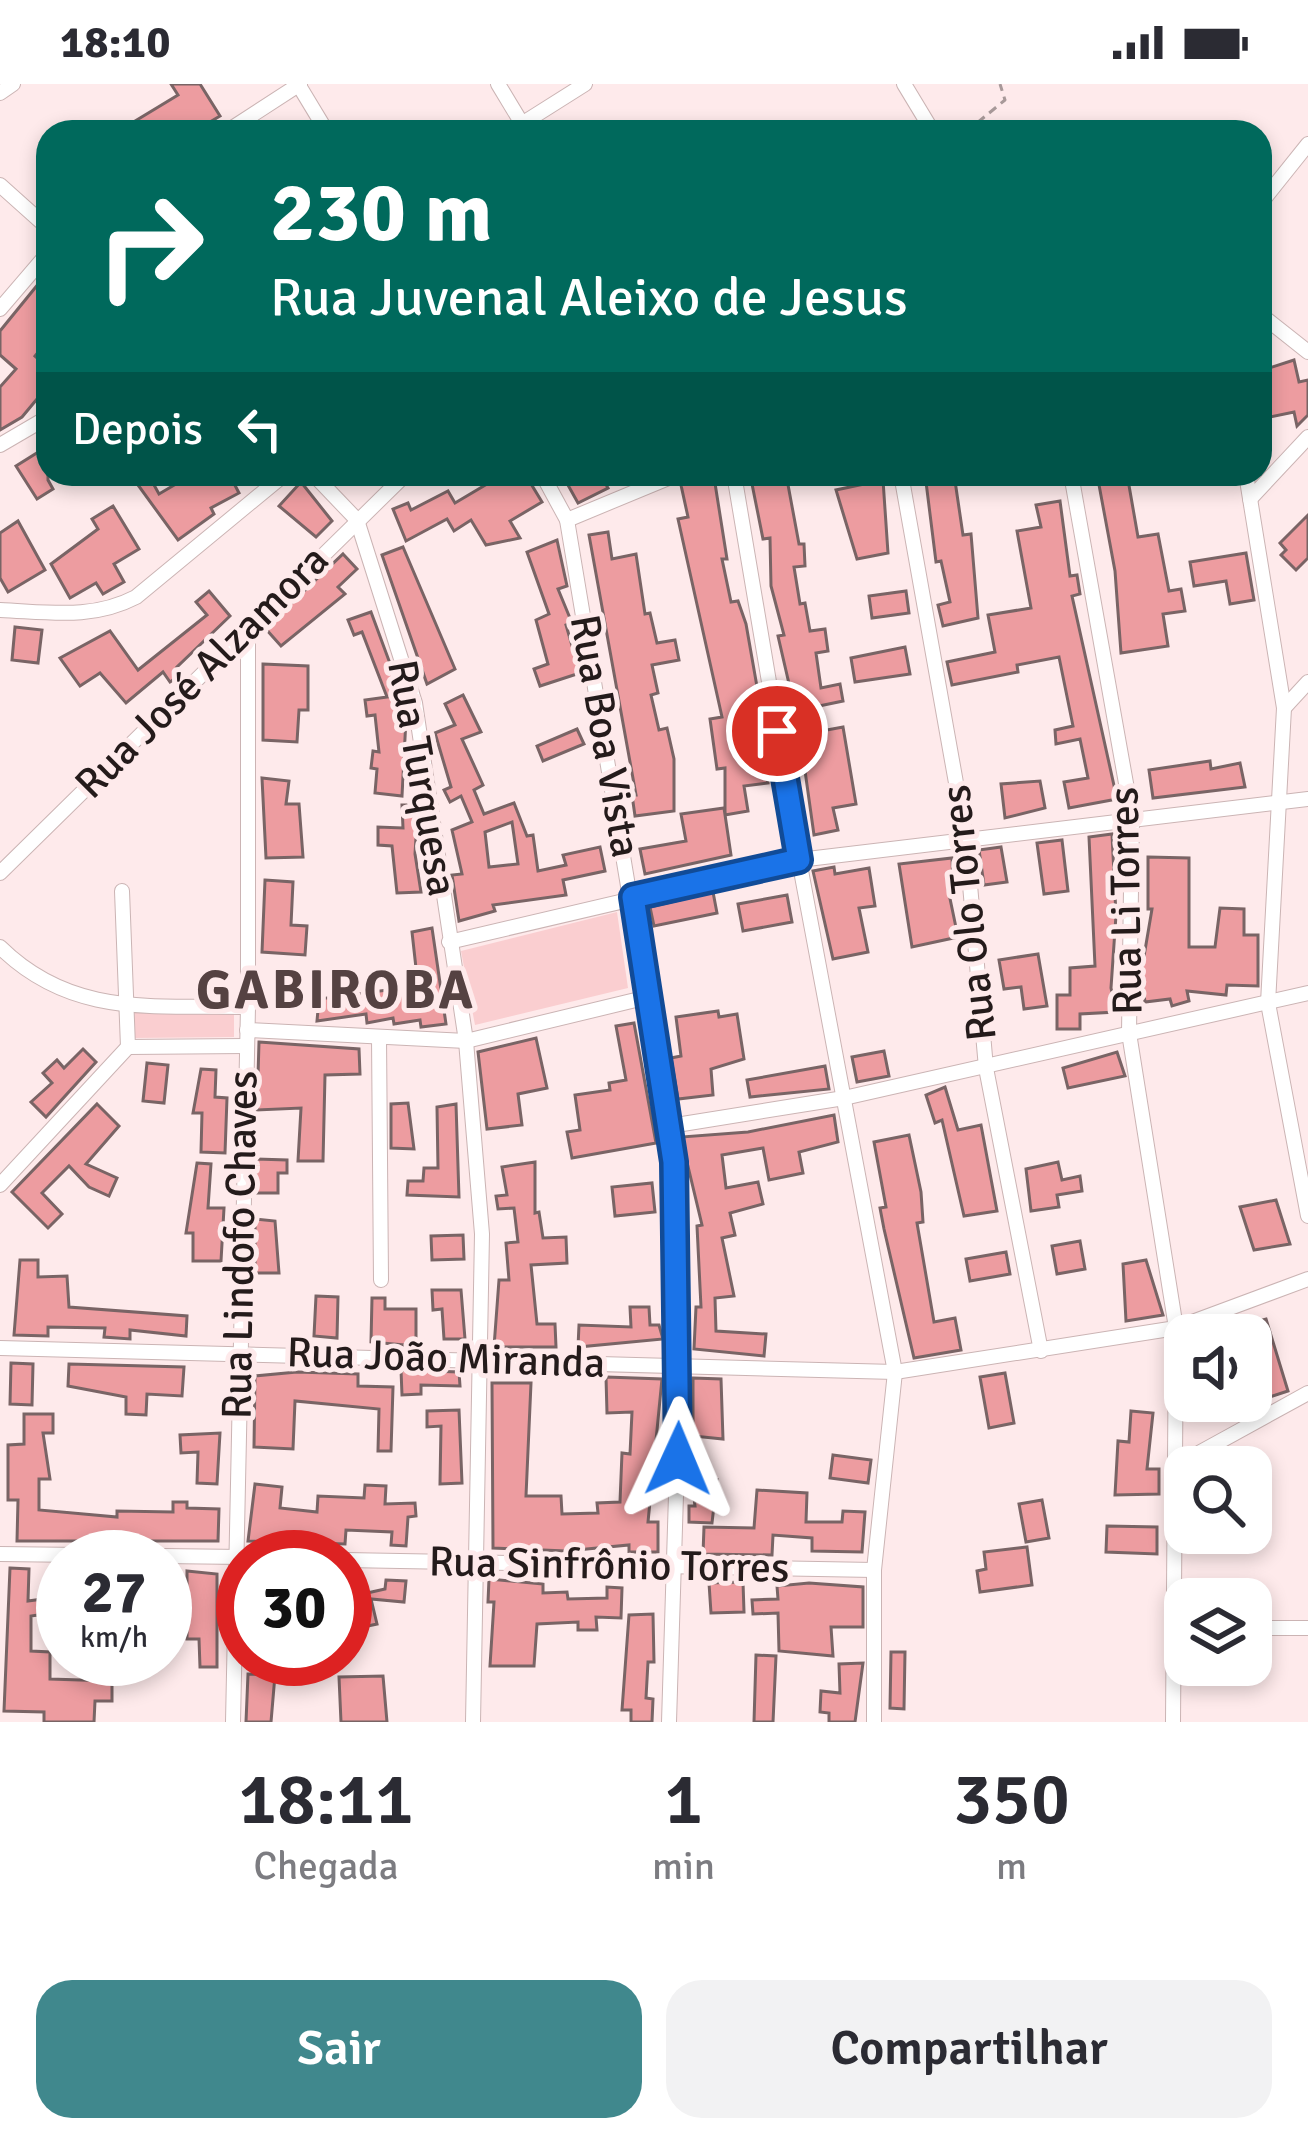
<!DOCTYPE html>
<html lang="pt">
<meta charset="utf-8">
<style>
body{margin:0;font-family:Signika,sans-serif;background:#f2f2f3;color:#2b2b33;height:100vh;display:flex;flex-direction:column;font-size:45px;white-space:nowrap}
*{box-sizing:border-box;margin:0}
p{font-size:39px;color:#7c7c81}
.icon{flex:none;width:66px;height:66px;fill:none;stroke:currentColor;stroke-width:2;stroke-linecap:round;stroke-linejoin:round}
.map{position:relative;height:1638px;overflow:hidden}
.panel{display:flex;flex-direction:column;background:#fff;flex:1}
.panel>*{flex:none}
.banner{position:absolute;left:36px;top:36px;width:1236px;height:366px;border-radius:36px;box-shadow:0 6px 18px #0003;background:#00695c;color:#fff;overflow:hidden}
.buttons{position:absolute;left:1164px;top:1230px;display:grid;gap:24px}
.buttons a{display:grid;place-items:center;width:108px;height:108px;border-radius:24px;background:#fff;box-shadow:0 6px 18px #0003;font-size:60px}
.speed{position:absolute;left:36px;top:1446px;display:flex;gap:24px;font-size:60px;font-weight:700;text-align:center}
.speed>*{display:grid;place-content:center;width:156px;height:156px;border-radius:50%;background:#fff;box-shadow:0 6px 18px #0003;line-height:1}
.speed small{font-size:30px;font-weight:400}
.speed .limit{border:18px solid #d22;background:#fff;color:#111}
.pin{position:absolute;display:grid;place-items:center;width:102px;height:102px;color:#fff;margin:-51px;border:6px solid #fff;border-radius:50%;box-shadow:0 3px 12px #0007}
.me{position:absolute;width:132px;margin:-66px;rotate:1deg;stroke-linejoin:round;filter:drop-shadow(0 0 9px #0008)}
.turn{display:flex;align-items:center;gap:42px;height:252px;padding:0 36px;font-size:54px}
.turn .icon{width:156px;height:156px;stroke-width:2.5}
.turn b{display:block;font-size:84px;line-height:102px}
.then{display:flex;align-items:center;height:114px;padding:0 36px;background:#0003;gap:24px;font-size:45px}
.eta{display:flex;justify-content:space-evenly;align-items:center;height:204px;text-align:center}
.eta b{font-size:72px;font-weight:600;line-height:84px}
.button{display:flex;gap:24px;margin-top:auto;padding:24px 36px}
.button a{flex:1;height:138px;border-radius:36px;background:#40888d;color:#fff;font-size:48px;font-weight:600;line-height:138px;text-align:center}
.button a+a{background:#f2f2f3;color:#2b2b33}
.status{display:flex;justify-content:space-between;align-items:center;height:84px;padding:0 60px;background:#fff;direction:ltr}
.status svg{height:33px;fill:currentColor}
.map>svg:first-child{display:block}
.green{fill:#faced0}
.building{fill:#ed9ca0;stroke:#796465;stroke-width:3;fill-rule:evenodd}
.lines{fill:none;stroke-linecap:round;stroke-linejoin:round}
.street-casing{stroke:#cbb4b4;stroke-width:16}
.path{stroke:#a89999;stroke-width:3;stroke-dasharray:9 6;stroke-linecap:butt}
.street{stroke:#fff;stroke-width:14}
.route-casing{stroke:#114b97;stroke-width:30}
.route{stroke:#1a73e8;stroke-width:21}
.labels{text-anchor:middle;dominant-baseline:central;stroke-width:10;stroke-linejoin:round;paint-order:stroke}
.street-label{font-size:42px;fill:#241b1b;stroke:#feeaeb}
.district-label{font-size:54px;font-weight:bold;letter-spacing:3px;fill:#554242;stroke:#feeaeb}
</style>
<div class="status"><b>18:10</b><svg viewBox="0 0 49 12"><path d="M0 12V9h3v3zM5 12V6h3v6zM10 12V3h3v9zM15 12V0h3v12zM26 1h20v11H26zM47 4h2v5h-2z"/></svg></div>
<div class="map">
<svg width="1308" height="1638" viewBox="0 0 1308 1638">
<rect width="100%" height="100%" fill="#feeaeb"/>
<g class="green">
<polygon points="617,828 628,904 475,941 461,867"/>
<polygon points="131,929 234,929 234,953 132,954"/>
</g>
<g class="building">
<polygon points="171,0 200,0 220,32 193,48 117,48 178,11"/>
<polygon points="48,188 48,256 35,272 48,284 48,313 42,309 22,333 0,346 0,303 16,285 0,271 0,247"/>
<polygon points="1294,276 1299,298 1308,296 1308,331 1297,342 1294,328 1270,333 1260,287"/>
<polygon points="48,362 48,396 53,405 37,415 16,382"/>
<polygon points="130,390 148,390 159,410 193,390 229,390 239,409 211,424 214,430 178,456"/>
<polygon points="487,390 525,390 542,418 510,437 520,454 486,461 471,436 454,447 447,435 406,457 393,425 408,419 411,426 448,407 455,419 492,397"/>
<polygon points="572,390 600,390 608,404 578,419 564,394"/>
<polygon points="750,390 786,390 799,460 804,460 805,482 794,483 800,520 805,519 810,547 825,545 828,567 816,569 821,604 840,600 843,617 800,626 795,603 790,604 778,552 784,551 771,502 770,454 763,455"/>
<polygon points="925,390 954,390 963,451 971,450 978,534 943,542 938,521 950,518 941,477 936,478"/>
<polygon points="1097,390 1127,390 1138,453 1158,450 1169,507 1181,505 1185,527 1163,530 1168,562 1121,569 1115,487"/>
<polygon points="714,393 727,475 722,475 731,518 738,517 746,540 759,614 749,616 756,648 750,650 757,686 766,685 768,699 744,702 748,727 725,731 725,684 717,685 710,635 722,633 678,435 688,433 681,401"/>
<polygon points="883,396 888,469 857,475 836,406"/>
<polygon points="301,398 332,437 316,453 279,422"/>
<polygon points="1060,417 1070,492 1077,491 1080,510 1072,512 1117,715 1069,724 1064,698 1088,694 1080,655 1056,660 1055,646 1073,642 1059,573 1017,581 1018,588 952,601 947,578 995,568 988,531 1031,524 1017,447 1041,443 1036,421"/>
<polygon points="113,422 139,465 114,480 124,498 103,510 96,499 70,514 51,480 98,445 92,435"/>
<polygon points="1308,431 1308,474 1296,486 1281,471 1286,466 1280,459"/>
<polygon points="18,437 45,486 8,508 0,494 0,449"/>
<polygon points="608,448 612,475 636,470 645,530 650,529 657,559 675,556 679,576 652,581 658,609 651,611 659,646 667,644 674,675 674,727 635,732 632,711 636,711 589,451"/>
<polygon points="557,456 567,502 558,505 572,539 566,541 580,589 540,602 534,585 548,580 536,536 549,530 527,468"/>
<polygon points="403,463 455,585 427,600 382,471"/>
<polygon points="1246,469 1254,516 1230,520 1226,497 1194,502 1190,478"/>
<polygon points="343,470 357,485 338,503 345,510 281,562 265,544"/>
<polygon points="209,507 230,532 177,583 182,590 170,598 163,588 126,619 100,589 80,602 60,574 110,547 138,586 207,531 196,518"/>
<polygon points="906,507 909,529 872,534 869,512"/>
<polygon points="371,528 395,593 398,636 406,635 402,712 375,709 377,685 371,684 373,667 379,668 375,631 367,632 365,616 387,613 362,548 354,551 348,536"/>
<polygon points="15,543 42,546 38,579 12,576"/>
<polygon points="905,563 910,590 855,598 851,574"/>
<polygon points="263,580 308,582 308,626 299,626 297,658 263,656"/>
<path d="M 463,611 L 481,648 L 462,655 L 483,701 L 474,706 L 484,730 L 514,719 L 527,752 L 533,751 L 538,787 L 566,781 L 563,771 L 600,763 L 605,787 L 563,796 L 566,811 L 493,821 L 495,827 L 459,837 L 452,791 L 462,790 L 452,746 L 472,738 L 461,712 L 450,718 L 444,706 L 451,703 L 435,649 L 455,641 L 445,620 ZM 512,738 L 518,780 L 489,783 L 485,748 Z"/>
<polygon points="843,643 856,720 833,724 838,746 814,751 800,651"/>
<polygon points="577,645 584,660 543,677 537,662"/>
<polygon points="1210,677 1211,685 1240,679 1245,703 1153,714 1149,686"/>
<polygon points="262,694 289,697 286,720 299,720 303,773 266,774"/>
<polygon points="1040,697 1045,724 1005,734 1001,700"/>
<polygon points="402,721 418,721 415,770 421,808 397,809 392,762 378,761 378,743 403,744"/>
<polygon points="724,724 731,771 645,790 640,765 686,757 681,730"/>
<polygon points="1112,750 1116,831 1111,904 1116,928 1080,930 1080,945 1057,945 1057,911 1070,911 1070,884 1095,882 1089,753"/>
<polygon points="1062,756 1068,807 1044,810 1037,759"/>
<polygon points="1001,763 1007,798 984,801 979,766"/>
<polygon points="1148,773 1189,774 1189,863 1215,863 1220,824 1244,825 1244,851 1258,851 1258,902 1227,901 1226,911 1187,907 1189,917 1172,922 1170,915 1145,918 1141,890 1152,825 1148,825"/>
<polygon points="952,774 953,805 948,805 958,853 912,863 899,780"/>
<polygon points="834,783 835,790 869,784 875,822 859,824 868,868 833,875 813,787"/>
<polygon points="265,796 293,798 291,841 307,842 305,871 262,868"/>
<polygon points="713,808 717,829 654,842 650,823"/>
<polygon points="787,811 792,838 743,847 738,820"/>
<polygon points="432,844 446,940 421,943 420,936 394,940 393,934 367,939 366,930 317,937 319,915 418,902 412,848"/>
<polygon points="1038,870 1047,922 1024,925 1021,903 1004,905 999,876"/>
<polygon points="718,927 719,933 737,930 744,975 711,985 713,1011 678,1015 671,974 681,972 676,933"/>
<polygon points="634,939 656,1059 572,1074 567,1048 580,1046 575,1011 610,1006 609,999 626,996 616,942"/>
<polygon points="536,954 547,1004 518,1010 522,1041 487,1045 478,968"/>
<polygon points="259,958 359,965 360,990 325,991 323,1077 298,1077 301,1024 257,1026"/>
<polygon points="83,965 96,978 46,1033 31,1018 52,999 43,989 57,976 64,984"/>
<polygon points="884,967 889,992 857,998 852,973"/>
<polygon points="1117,968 1125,992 1068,1004 1063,984"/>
<polygon points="147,979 168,981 164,1019 143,1017"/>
<polygon points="825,982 829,1005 750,1013 747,996"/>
<polygon points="201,985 216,986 215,1013 227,1014 225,1069 201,1068 202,1029 193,1029"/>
<polygon points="945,1003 958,1046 981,1041 997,1127 964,1132 942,1036 935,1039 926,1011"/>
<polygon points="408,1019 414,1065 391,1064 391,1020"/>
<polygon points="97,1020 119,1042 86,1080 117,1094 109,1112 89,1103 69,1082 42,1109 62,1130 48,1144 12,1108"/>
<polygon points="456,1020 459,1113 407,1111 408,1097 423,1097 424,1084 438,1084 437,1023"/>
<polygon points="834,1031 838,1058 799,1068 803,1089 769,1096 763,1064 722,1071 726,1104 758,1098 763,1120 730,1129 735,1151 722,1154 734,1212 715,1214 716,1247 766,1250 764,1272 694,1265 696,1223 701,1223 697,1142 702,1141 681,1053 748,1048"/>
<polygon points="909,1051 921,1108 923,1138 917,1139 934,1238 955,1234 961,1266 914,1274 884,1145 880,1124 886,1123 874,1058"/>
<polygon points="256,1075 287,1076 287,1089 278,1089 278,1109 255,1109"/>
<polygon points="535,1078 535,1129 539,1128 543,1154 566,1153 567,1179 531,1181 537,1240 555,1240 556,1263 494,1263 499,1196 509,1196 506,1159 518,1158 514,1124 498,1125 496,1112 507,1111 502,1083"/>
<polygon points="1058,1078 1062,1096 1080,1092 1082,1107 1057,1111 1059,1123 1031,1127 1026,1085"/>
<polygon points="197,1079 211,1080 208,1124 224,1124 221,1177 193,1177 193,1149 186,1149"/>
<polygon points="652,1099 655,1128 615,1132 612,1103"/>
<polygon points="1276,1116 1290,1160 1254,1166 1240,1123"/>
<polygon points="255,1135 275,1137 279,1189 255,1189"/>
<polygon points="463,1151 464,1175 432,1176 431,1152"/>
<polygon points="1080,1157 1085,1185 1057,1190 1052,1162"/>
<polygon points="1006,1168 1010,1190 970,1197 966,1175"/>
<polygon points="20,1176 38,1176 38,1193 67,1192 69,1223 187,1232 186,1252 130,1246 130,1255 104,1253 105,1244 48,1243 48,1252 14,1251"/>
<polygon points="1146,1176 1163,1231 1126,1237 1123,1180"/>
<polygon points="432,1206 461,1206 465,1255 444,1255 442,1225 433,1226"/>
<polygon points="316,1212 338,1213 337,1254 314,1252"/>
<polygon points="372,1214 385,1214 385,1225 416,1225 416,1262 371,1258"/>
<polygon points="630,1223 649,1223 650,1241 659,1241 663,1255 578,1263 579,1241 631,1243"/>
<polygon points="1266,1235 1288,1307 1251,1319 1251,1251 1221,1251 1220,1247"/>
<polygon points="11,1279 33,1280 32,1321 10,1320"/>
<polygon points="69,1280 184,1283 182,1312 147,1310 146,1331 126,1330 126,1313 68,1302"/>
<polygon points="401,1286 459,1288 460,1302 421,1301 421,1310 402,1311"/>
<polygon points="297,1288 358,1290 358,1302 393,1303 391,1367 378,1367 379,1325 295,1317 293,1365 254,1363 255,1292"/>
<polygon points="1005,1289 1014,1339 989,1344 980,1293"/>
<polygon points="606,1293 662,1295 648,1438 658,1438 658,1468 629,1468 629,1461 566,1467 493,1464 492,1299 531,1299 526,1412 561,1412 562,1430 598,1429 597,1419 620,1418 622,1369 630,1370 632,1328 607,1329"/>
<polygon points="693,1294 721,1295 723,1355 693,1352"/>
<polygon points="459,1326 462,1399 440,1400 441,1342 427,1343 427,1327"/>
<polygon points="1131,1327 1153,1329 1147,1385 1159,1385 1159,1410 1115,1411 1118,1357 1129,1358"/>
<polygon points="24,1330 53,1330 53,1349 43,1349 50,1395 39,1395 39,1426 117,1433 117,1427 173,1428 173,1418 187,1418 187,1424 219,1425 218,1457 17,1457 18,1416 8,1416 8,1361 24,1360"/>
<polygon points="220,1349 217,1400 197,1399 198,1368 181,1369 180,1351"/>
<polygon points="833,1371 871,1376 868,1399 830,1394"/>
<polygon points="717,1396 712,1439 689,1438 689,1422 695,1422 692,1398"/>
<polygon points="255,1400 282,1403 280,1424 317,1428 318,1412 364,1414 365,1401 386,1402 385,1420 415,1419 416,1432 408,1433 406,1462 391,1461 392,1448 346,1446 345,1460 248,1457"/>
<polygon points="757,1406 807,1409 806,1438 842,1438 843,1427 865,1428 862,1468 812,1467 812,1454 773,1451 772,1471 703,1470 704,1443 754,1444"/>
<polygon points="1042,1416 1049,1454 1026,1458 1019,1420"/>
<polygon points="1107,1442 1157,1443 1157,1470 1106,1468"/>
<polygon points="1027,1463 1032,1501 980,1508 977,1487 986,1485 984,1468"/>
<polygon points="10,1484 29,1485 28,1517 43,1515 45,1530 31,1532 31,1567 50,1568 50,1595 112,1597 112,1617 95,1617 94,1638 44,1638 44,1628 4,1627"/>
<polygon points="187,1487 217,1490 217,1583 200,1583 199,1555 187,1555"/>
<polygon points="489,1495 543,1500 543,1509 567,1508 568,1515 607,1514 607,1503 622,1504 621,1534 596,1533 597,1546 578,1546 578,1538 537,1540 534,1582 490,1582 494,1518 488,1518"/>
<polygon points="386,1496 406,1497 404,1518 371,1515 377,1540 349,1546 345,1514 385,1505"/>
<polygon points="743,1498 744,1528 711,1529 709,1499"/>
<polygon points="809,1499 863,1503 863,1543 831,1543 833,1572 779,1567 778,1529 753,1530 752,1516 778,1515 777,1502"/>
<polygon points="653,1530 654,1578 648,1578 646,1614 653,1615 652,1638 631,1638 631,1626 622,1626 629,1531"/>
<polygon points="891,1568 905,1568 904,1625 890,1624"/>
<polygon points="756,1571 776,1572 773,1638 754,1638"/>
<polygon points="863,1579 855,1638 829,1638 829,1629 820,1628 821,1607 840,1609 839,1580"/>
<polygon points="248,1590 275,1591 271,1638 246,1638"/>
<polygon points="383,1592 387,1638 341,1638 339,1593"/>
</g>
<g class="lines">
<defs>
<g id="street">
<polyline points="298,0 327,48"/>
<polyline points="498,0 527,48"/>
<polyline points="904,0 933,48"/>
<polyline points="0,9 13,0"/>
<polyline points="226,48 300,0"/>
<polyline points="509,48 585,0"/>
<polyline points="0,101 48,144"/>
<polyline points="1260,120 1308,60"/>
<polyline points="0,225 48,169"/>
<polyline points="1260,230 1308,268"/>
<polyline points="0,361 48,333"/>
<polyline points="313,390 357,436 415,619 466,957 482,1150 473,1638"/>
<polyline points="542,390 567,436 674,1078 680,1281 669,1638"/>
<polyline points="734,390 799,776 895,1288 874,1486 874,1638"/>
<polyline points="901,390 966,755 986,984 1041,1267"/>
<polyline points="1071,390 1132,733 1129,949 1176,1244 1173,1638"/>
<polyline points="1246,390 1284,624 1268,919 1308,1132"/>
<polyline points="1250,415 1308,353"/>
<polyline points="567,436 678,390"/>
<path d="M 0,526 C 49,528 92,536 136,513 L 285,390"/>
<polyline points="1284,624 1308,598"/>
<polyline points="0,789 406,390"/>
<polyline points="122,807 128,963"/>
<polyline points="449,858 799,776 1308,715"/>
<path d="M 0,863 C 72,934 154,921 248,923"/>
<polyline points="247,946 466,957 648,913"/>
<polyline points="379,953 381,1196"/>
<polyline points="128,963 245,962"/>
<polyline points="670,1042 844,1014 1308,909"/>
<polyline points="0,1101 128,963"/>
<polyline points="0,1264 895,1288 1176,1244 1308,1195"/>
<polyline points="1177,1381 1308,1309"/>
<polyline points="0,1470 243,1473"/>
<polyline points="345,1476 874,1486"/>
<polyline points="1251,1544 1308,1544"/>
<polyline points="233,1638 248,923 248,541"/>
</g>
</defs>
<use href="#street" class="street-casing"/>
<polyline class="path" points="966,48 1005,16 1000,0"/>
<use href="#street" class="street"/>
</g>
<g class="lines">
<defs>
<polyline id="route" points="678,1375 674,1078 633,813 799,776 777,647"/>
</defs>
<use href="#route" class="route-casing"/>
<use href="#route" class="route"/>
</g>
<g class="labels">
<g class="street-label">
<text transform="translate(202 588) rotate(-45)">Rua José Alzamora</text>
<text transform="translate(605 652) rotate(80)">Rua Boa Vista</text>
<text transform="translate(422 694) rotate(80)">Rua Turquesa</text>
<text transform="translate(1126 817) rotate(-91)">Rua Li Torres</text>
<text transform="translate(969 829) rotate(-96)">Rua Olo Torres</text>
<text transform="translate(240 1161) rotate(-89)">Rua Lindofo Chaves</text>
<text transform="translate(446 1274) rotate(2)">Rua João Miranda</text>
<text transform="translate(609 1481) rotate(1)">Rua Sinfrônio Torres</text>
</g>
<g class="district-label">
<text x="336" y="906">GABIROBA</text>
</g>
</g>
</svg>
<div class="buttons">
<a><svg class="icon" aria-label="sound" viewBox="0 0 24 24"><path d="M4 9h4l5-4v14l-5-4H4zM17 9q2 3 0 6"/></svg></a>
<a><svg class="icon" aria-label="search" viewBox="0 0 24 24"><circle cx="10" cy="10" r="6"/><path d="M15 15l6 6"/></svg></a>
<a><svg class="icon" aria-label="layers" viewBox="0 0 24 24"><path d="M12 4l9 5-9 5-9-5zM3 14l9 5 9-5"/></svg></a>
</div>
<div class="speed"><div>27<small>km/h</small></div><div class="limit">30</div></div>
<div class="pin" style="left:777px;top:647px;background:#d93025"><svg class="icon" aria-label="arrive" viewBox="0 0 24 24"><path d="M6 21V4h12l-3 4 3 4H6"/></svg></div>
<svg class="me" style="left:678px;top:1375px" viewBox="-20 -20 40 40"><path d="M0-17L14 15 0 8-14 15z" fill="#1a73e8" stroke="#fff" stroke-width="4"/></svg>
<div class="banner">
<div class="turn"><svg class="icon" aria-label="right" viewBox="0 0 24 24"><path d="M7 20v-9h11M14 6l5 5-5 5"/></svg><div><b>230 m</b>Rua Juvenal Aleixo de Jesus</div></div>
<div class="then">Depois<svg class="icon" aria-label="left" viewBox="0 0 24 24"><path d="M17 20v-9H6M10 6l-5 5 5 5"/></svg></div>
</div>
</div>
<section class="panel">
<div class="eta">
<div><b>18:11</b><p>Chegada</p></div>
<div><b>1</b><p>min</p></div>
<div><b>350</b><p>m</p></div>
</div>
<div class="button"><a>Sair</a><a>Compartilhar</a></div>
</section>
